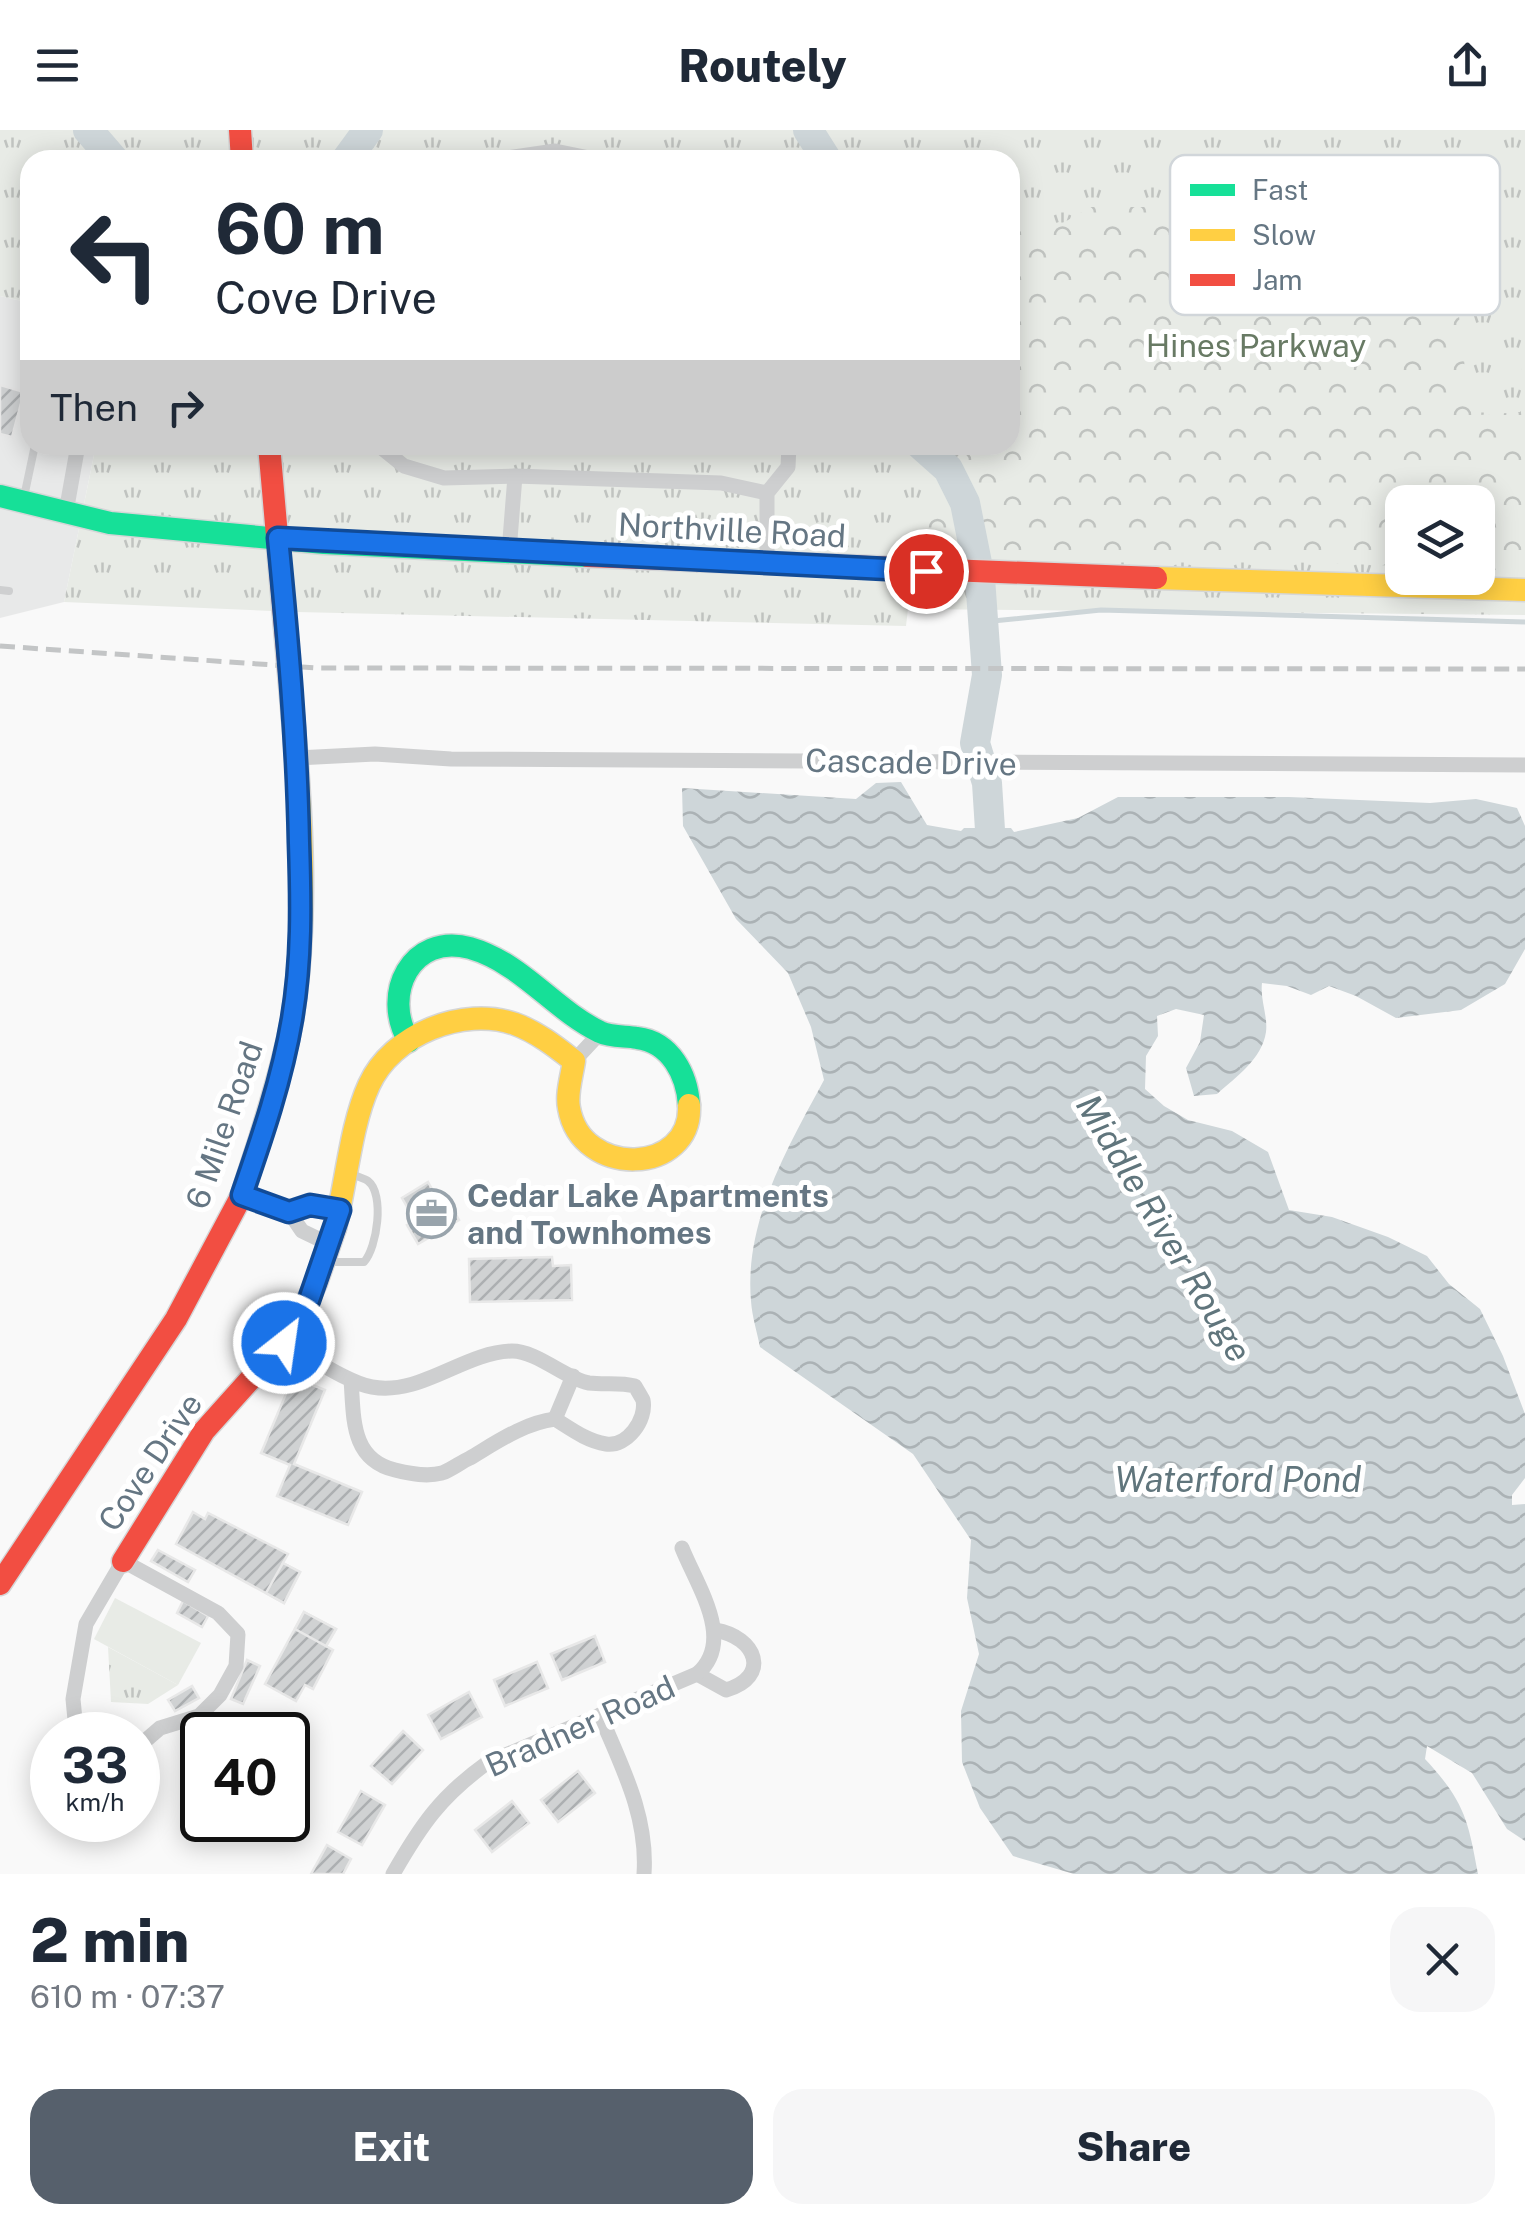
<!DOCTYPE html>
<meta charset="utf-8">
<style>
body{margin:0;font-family:"Public Sans",sans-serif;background:#f6f6f7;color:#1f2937;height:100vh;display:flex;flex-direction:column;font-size:38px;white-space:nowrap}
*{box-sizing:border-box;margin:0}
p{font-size:32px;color:#747a83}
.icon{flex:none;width:55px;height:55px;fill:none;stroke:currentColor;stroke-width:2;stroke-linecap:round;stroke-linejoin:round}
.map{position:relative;height:1744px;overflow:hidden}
.side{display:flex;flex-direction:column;background:#fff;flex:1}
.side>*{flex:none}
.top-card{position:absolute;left:20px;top:20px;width:1000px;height:305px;border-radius:30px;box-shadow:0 5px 25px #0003;background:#fff;color:#1f2937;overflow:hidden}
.fabs{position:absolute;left:1385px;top:355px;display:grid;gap:20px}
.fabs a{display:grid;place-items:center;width:110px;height:110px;border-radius:20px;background:#fff;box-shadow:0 5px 25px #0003;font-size:50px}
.speed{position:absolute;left:30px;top:1582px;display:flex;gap:20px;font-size:50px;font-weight:700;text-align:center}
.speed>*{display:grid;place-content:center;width:130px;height:130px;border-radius:50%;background:#fff;box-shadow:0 5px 25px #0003;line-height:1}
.speed small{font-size:25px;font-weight:400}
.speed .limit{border:5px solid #111;border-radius:15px;background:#fff;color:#111}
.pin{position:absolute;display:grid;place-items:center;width:85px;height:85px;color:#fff;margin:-42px;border:5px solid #fff;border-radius:50%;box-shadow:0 2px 10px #0007}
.me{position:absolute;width:110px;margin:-55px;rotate:30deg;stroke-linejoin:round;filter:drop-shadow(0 0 8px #0008)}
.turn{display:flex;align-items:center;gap:35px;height:210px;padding:0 30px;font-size:45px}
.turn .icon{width:130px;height:130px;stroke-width:2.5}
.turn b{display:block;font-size:70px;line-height:85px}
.then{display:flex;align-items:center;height:95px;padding:0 30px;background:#0003;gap:20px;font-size:38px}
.round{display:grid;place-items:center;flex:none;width:105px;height:105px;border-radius:30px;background:#f6f6f7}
.overview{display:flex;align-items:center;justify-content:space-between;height:170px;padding:0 30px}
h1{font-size:60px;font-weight:800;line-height:75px}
.action{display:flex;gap:20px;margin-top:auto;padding:20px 30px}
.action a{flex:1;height:115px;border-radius:30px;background:#56606c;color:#fff;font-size:40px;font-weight:800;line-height:115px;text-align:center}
.action a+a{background:#f6f6f7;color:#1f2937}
header{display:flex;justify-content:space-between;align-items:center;height:130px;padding:0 30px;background:#fff;font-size:45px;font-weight:800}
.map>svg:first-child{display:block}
.built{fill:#e8e9e9}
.grass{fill:url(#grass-tufts);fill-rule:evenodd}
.forest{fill:url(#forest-crowns)}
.pitch{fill:#e8ebe6}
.water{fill:url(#water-waves)}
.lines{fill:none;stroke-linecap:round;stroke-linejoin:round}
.stream{stroke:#ced6d9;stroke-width:5}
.river{stroke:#ced6d9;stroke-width:30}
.building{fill:url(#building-hatch);stroke:#e8e8e8;stroke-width:2.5}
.fast-casing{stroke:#d5d6d7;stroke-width:25}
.slow-casing{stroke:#d5d6d7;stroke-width:25}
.jam-casing{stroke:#d5d6d7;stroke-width:25}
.lane{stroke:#cecfd0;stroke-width:8}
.street{stroke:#cecfd0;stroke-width:15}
.fast{stroke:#16e098;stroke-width:22}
.slow{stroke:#ffcf43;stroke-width:22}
.jam{stroke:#f24e42;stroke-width:22}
.rail{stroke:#c3c5c6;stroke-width:5;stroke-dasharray:15 8;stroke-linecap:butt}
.route-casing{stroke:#114b97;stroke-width:25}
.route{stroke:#1a73e8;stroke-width:18}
.labels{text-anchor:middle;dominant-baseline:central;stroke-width:10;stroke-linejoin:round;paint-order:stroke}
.park-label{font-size:32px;fill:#687a64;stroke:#fff}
.street-label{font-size:32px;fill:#657683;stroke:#fff}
.poi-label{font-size:32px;font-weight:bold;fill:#657683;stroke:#fff;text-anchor:start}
.water-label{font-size:35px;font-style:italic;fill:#60757c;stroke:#fff}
.key{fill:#fff;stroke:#d1d6da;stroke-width:2.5}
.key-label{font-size:28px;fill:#657683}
</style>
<header><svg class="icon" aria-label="menu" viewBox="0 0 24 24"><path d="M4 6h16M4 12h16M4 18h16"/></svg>Routely<svg class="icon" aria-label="share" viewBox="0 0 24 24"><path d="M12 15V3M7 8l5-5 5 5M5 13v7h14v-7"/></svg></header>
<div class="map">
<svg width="1525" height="1744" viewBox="0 0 1525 1744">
<defs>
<pattern id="grass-tufts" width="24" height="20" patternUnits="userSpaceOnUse" patternTransform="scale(2.5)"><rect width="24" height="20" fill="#e8ebe6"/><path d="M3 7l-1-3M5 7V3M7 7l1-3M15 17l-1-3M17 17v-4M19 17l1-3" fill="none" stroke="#c0c3c0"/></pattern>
<pattern id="forest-crowns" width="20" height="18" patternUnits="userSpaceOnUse" patternTransform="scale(2.5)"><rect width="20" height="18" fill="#e8ebe6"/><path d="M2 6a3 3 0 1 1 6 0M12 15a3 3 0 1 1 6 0" fill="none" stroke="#c0c3c0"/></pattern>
<pattern id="water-waves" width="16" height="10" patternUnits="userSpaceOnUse" patternTransform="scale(2.5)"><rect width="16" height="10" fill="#ced6d9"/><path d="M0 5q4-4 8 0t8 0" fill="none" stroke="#abb2b5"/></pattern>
<pattern id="building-hatch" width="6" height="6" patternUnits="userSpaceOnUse" patternTransform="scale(2.5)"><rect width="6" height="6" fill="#d0d2d3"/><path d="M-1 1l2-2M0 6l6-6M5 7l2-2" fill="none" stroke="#acafb1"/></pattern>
</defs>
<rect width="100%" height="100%" fill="#f9f9f9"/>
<polygon class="built" points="0,166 30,173 30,315 96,315 64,472 0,488"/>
<g class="grass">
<path d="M 0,0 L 1525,0 L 1525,485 L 908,479 L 906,496 L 297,482 L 64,472 L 96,315 L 1010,315 L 1010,30 L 30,30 L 30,173 L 0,166 ZM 1402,372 L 1478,372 L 1478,448 L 1402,448 Z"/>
<polygon points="108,1517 178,1555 148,1574 111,1572"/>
</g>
<polygon class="forest" points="1091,77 1167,77 1233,102 1279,126 1438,155 1459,186 1465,239 1480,285 1520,282 1525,161 1525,441 1478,439 1478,372 1402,372 1402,436 906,417 959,315 1010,315 1010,81 1061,94"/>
<polygon class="pitch" points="115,1468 201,1513 178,1555 94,1509"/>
<path class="water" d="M 901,652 L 927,695 L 961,701 L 964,698 L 1011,698 L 1014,702 L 1078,688 L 1118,667 L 1289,667 L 1430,673 L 1476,669 L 1517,678 L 1525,696 L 1525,819 L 1505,854 L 1461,880 L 1396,888 L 1356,866 L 1329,856 L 1311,865 L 1287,856 L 1262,853 C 1260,870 1268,886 1266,902 C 1262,929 1236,947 1217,964 L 1194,966 L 1186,938 L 1200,912 L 1204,885 L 1176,879 L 1157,886 L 1158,906 L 1146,926 L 1145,959 L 1164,976 L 1188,990 L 1232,1001 L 1268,1022 L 1289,1080 L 1332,1087 L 1388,1107 L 1427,1126 L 1449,1154 L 1480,1179 L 1503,1226 L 1525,1284 L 1525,1348 L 1512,1365 L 1512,1375 L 1525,1374 L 1525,1711 L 1507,1699 L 1472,1643 L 1427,1616 L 1425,1629 C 1464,1671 1468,1689 1478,1744 L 1074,1744 L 1013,1726 L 980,1678 L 962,1632 L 961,1581 L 979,1524 L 967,1468 L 971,1410 L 913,1324 L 760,1217 C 757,1202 752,1186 751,1171 C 744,1091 788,1017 824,950 L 811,897 L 788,843 L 736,789 L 683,696 L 682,658 L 856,669 L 876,653 Z"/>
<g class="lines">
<polyline class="stream" points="983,492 1101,480 1525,492"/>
<g class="river">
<polyline points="88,0 114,30"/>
<polyline points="808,0 827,30"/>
<polyline points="346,30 368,0"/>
<polyline points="921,315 948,339 965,373 980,448 987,545 975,613 987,653 990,700"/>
</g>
</g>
<g class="building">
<polygon points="0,255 24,262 12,307 0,304"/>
<polygon points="428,1052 441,1075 448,1071 459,1090 418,1114 407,1095 415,1091 402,1068"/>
<polygon points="552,1127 553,1136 571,1135 572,1170 470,1172 469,1129"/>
<polygon points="293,1247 325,1260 294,1334 362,1362 348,1395 277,1366 290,1335 261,1323"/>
<polygon points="193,1382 205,1389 208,1383 288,1424 283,1433 300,1442 284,1473 176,1414"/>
<polygon points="158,1420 195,1440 188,1452 151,1431"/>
<polygon points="283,1433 300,1442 284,1473 266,1463"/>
<polygon points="183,1471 208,1486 202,1497 177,1483"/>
<polygon points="304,1482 336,1499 326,1516 333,1520 313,1559 305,1555 296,1571 265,1554"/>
<polygon points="304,1482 336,1499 326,1516 295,1499"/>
<polygon points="595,1506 605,1532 562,1550 551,1524"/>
<polygon points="247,1530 260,1536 243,1574 231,1569"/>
<polygon points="537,1532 548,1558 505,1576 494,1550"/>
<polygon points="192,1556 199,1568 175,1581 168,1570"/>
<polygon points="469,1562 482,1587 441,1609 428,1585"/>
<polygon points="273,1585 281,1605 222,1605"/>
<polygon points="403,1601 423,1620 392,1654 371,1636"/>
<polygon points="578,1641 595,1663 558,1692 541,1670"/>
<polygon points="361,1661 385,1675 362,1715 338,1702"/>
<polygon points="512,1671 529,1693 492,1722 475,1700"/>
<polygon points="327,1715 351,1729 343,1744 311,1744"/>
</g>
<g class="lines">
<defs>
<g id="fast">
<polyline points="0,366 110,393 324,413 587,426"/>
<path d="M 409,911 C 381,865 411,802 470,818 C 522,833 553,879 600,902 C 611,907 625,906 637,908 C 671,912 687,945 689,975"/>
</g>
<g id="slow">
<polyline points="1156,448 1525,460"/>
<path d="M 262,1003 C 273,966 285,929 292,890 C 308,792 302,687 293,588"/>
<path d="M 335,1098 C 346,1054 351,994 369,955 C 392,904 463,876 515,894 C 537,902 556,917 574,931 C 572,945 566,964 569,978 C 581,1049 693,1045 689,975"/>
</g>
<g id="jam">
<polyline points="240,0 242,30"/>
<polyline points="269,315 293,588"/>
<polyline points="587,426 1156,448"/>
<polyline points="123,1431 204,1301 274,1223 299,1189 316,1153 335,1098"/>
<polyline points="0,1454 176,1189 242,1065 262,1003"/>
</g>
</defs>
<use href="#fast" class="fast-casing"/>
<use href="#slow" class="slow-casing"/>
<use href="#jam" class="jam-casing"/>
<g class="lane">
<polyline points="24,367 35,315"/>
<polyline points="0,460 9,461"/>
<path d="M 328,1132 L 364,1132 C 377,1118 385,1064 368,1051 C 364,1048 357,1047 352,1044"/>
<polyline points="138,1654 141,1645 141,1616"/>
</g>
<g class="street">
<polyline points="492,30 555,21 599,30"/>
<polyline points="378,315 404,336 444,348 515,346 721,353 767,363"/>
<polyline points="66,382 78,315"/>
<polyline points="509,422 515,346"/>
<polyline points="767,435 767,363 788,337 789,315"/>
<polyline points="297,628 375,624 451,629 1525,635"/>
<polyline points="574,931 600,903"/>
<polyline points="242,1065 289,1082"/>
<polyline points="329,1114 302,1101 289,1082 310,1075 340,1080"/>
<path d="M 284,1213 C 308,1225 348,1253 372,1257 C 421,1266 464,1222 512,1221 C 537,1221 566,1249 589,1253 C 605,1255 619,1252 635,1256 C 636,1258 642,1268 643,1270 C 647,1290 627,1317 606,1314 C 587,1311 571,1299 555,1289 C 524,1293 497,1312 470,1328 C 461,1332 451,1340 442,1343 C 427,1347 411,1344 395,1340 C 350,1329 354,1287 351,1250"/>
<polyline points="555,1289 573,1246"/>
<path d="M 697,1544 L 726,1560 C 771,1547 757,1507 715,1500"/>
<path d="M 600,1585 C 622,1637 648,1686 644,1744"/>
<polyline points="81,1605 76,1600 73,1569 86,1494 123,1431 218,1483 238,1504 236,1536 220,1565 199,1586 160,1598 138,1617"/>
<path d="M 393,1744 C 421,1695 441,1666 487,1633 L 697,1544 C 736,1511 697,1456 682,1418"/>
</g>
<use href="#fast" class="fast"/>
<use href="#slow" class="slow"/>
<use href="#jam" class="jam"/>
<polyline class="rail" points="0,516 316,538 1525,539"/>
</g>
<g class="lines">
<defs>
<path id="route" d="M 284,1213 L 309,1170 L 340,1080 L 310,1075 L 289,1082 L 242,1065 C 262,1007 282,949 292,889 C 302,830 301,772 299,713 C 297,611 288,510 278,408 L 926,441"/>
</defs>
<use href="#route" class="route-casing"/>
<use href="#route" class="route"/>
</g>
<defs>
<symbol id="office-ring" viewBox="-11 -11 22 22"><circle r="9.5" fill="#fff" stroke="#99a4ac" stroke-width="1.5"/><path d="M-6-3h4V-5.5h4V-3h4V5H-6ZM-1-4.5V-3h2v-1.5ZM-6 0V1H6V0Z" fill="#99a4ac"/></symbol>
</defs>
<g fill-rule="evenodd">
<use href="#office-ring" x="404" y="1056" width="55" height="55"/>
</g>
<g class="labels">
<g class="park-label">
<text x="1256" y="215">Hines Parkway</text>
</g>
<g class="street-label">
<text transform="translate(732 400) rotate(3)">Northville Road</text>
<text transform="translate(911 632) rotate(1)">Cascade Drive</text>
<text transform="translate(224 995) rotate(-71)">6 Mile Road</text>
<text transform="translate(150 1332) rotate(-56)">Cove Drive</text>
<text transform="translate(580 1596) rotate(-24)">Bradner Road</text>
</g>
<g class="poi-label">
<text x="467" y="1065">Cedar Lake Apartments<tspan x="467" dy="37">and Townhomes</tspan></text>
</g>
<g class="water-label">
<text transform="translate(1164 1098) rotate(59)">Middle River Rouge</text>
<text x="1238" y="1349">Waterford Pond</text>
</g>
</g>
<rect x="1170" y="25" width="330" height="160" rx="15" class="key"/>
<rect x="1190" y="54" width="45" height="12" fill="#16e098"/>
<rect x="1190" y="99" width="45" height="12" fill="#ffcf43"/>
<rect x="1190" y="144" width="45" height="12" fill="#f24e42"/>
<g class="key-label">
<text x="1252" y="70">Fast</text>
<text x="1252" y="115">Slow</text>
<text x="1252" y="160">Jam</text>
</g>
</svg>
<div class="fabs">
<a><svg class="icon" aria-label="layers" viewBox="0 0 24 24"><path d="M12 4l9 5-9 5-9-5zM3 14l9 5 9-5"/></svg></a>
</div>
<div class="speed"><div>33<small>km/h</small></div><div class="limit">40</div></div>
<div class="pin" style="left:926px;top:441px;background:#d93025"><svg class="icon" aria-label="arrive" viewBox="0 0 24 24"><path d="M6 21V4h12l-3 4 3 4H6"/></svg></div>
<svg class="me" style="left:284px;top:1213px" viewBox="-20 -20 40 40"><circle r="17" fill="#1a73e8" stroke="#fff" stroke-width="3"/><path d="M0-11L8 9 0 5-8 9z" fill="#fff"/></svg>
<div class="top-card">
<div class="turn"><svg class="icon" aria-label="left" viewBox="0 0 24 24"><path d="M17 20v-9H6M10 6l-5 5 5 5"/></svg><div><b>60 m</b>Cove Drive</div></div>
<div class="then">Then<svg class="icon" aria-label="right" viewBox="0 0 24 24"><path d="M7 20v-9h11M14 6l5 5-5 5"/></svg></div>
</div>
</div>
<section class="side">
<div class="overview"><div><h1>2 min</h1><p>610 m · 07:37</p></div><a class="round"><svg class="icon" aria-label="close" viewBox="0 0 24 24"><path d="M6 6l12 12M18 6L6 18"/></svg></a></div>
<div class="action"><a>Exit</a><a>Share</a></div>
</section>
